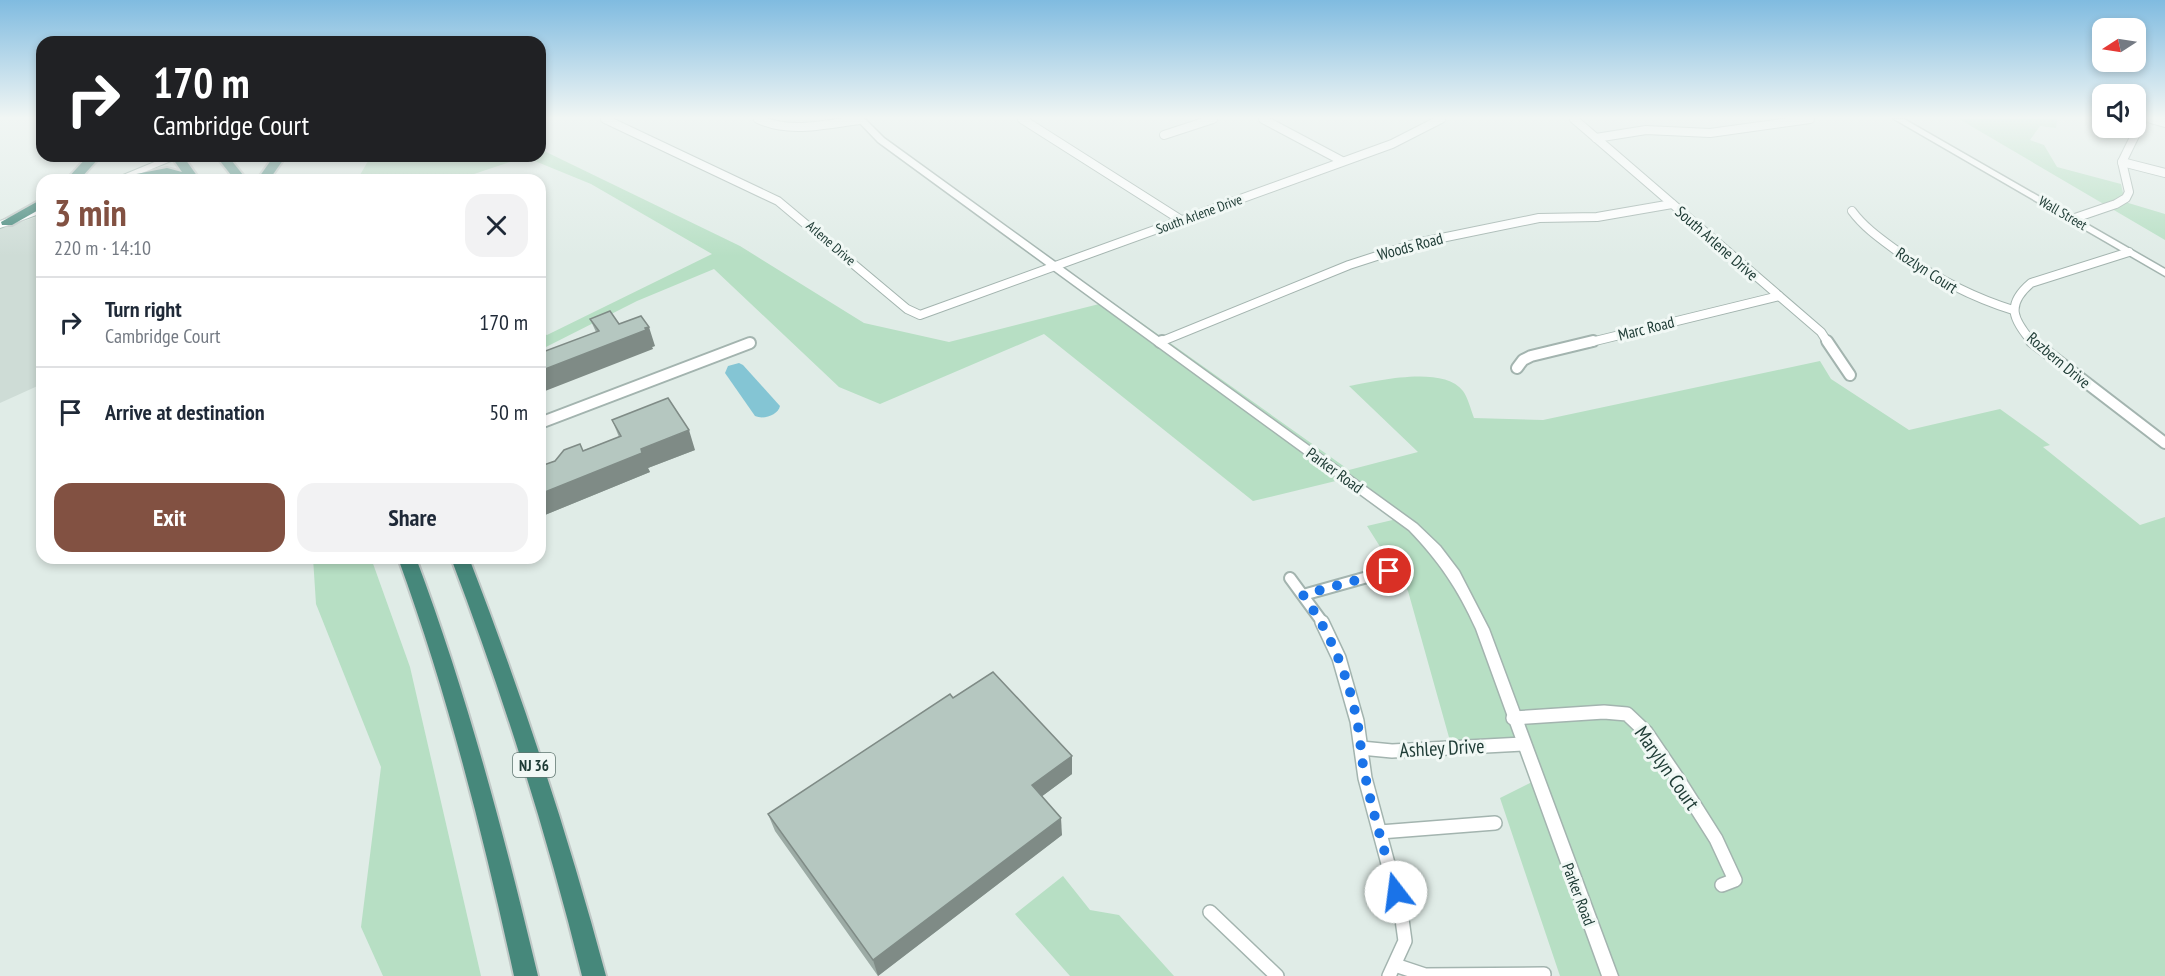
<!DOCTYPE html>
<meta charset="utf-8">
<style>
body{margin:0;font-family:"PT Sans Narrow",sans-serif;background:#f2f2f3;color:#1f2937;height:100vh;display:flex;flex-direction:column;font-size:22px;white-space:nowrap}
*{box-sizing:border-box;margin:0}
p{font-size:20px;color:#747a83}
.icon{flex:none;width:33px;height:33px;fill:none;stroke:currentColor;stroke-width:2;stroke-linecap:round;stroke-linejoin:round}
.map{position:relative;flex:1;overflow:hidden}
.drawer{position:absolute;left:36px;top:174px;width:510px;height:390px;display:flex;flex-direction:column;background:#fff;border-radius:18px;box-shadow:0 3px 9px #0003}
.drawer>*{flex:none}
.hud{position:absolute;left:36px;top:36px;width:510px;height:126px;border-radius:18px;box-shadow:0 3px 9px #0003;background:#202124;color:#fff;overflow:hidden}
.needle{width:39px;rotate:258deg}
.fabs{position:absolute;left:2092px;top:18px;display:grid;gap:12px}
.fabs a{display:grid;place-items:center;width:54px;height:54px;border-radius:12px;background:#fff;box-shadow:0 3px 9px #0003;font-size:30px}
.pin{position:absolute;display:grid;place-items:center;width:51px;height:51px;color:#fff;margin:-26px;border:3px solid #fff;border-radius:50%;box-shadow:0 2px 6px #0007}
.me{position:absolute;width:66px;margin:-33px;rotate:345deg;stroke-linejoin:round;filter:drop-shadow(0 0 4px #0008)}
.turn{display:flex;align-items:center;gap:21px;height:126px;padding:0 18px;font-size:27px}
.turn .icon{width:78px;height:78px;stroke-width:2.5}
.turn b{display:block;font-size:42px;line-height:51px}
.round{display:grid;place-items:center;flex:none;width:63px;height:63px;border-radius:18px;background:#f2f2f3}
.summary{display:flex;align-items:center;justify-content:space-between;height:102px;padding:0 18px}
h1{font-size:36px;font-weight:700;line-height:45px;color:#825142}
.primary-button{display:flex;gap:12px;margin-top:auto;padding:12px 18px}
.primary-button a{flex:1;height:69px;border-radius:18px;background:#825142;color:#fff;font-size:24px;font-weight:700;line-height:69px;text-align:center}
.primary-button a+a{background:#f2f2f3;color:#1f2937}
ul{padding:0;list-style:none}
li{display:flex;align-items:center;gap:18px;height:90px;padding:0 18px;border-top:2px solid #e0e1e3}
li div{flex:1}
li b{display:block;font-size:22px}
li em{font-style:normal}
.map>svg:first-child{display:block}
.built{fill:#cedcd6}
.green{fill:#b7dfc4}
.water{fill:#84c5d4}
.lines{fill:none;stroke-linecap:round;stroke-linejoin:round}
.minor-far2-casing{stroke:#a3b4af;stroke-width:10}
.minor-far1-casing{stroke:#a3b4af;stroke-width:14}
.minor-casing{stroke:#a3b4af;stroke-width:16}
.tertiary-casing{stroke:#a3b4af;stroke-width:3}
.secondary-casing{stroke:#9eb8b0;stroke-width:2}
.trunk-casing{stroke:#c1c9c7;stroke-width:4}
.minor-far2{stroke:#fff;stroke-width:8}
.minor-far1{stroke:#fff;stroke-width:10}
.minor{stroke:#fff;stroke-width:13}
.tertiary{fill:#fff;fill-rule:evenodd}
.secondary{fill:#fff;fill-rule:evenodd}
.trunk{fill:#46887b;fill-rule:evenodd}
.wall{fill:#9caba5}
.shaded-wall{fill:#7f8b86}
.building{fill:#b5c7c0;stroke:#7f8b86;stroke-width:1.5}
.route{stroke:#1a73e8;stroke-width:10;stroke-dasharray:0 18}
.labels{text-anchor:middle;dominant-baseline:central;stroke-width:6;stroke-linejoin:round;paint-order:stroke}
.far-street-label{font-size:14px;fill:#203d37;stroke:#f1f8f5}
.shield{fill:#f1f8f5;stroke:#5f7570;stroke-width:1.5}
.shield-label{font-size:15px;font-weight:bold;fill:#203d37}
.street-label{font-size:16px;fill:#203d37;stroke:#f1f8f5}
.near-street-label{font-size:20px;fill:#203d37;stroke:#f1f8f5}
</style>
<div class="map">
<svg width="2165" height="976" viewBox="0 0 2165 976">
<rect width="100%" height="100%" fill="#e0ece7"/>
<polygon class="built" points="42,215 42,384 0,403 0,229"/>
<g class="green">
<polygon points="1959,119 2057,119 2056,128 2040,126 2030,140 2044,145 2057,167 2121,184 2125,202 2165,214 2165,240"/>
<path d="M 540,149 L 740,246 L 864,323 L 949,342 L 1111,301 L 1349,470 L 1418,452 L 1349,386 C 1377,381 1443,365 1463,391 C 1468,398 1471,410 1474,418 L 1543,420 L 1820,361 L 1831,379 L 1909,430 L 2000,409 L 2050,445 L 2043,447 L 2140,525 L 2165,517 L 2165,976 L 1560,976 L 1500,798 L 1536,780 L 1524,745 L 1452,748 L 1408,591 L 1367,526 L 1401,518 L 1348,478 L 1253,501 L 1044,334 L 880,404 L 839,387 L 714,269 L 637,301 L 540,350 L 540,332 L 547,335 L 712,254 L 591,184 L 525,157 L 456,180 L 357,180 L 371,156 L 540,156 Z"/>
<polygon points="313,558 371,558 410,667 481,976 383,976 361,927 381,767 316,604"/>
<polygon points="1063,876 1090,910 1119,915 1174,976 1070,976 1015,914"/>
</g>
<path class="water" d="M 739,363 L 743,365 L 780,406 C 778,415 764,420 755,416 L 725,373 L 728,366 Z"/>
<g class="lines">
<defs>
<g id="minor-far2">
<polyline points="605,119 778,201 907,309 920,315 1392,144 1441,119"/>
<path d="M 758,119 C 790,134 826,124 860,120"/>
<polyline points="1022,119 1181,220"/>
<polyline points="1263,119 1342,161"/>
<polyline points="1574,119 1821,332 1828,343"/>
<polyline points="2151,119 2165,123"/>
<polyline points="1164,135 1213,119"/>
<polyline points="1596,138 1646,130 1710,133 1810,119"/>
<polyline points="2122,162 2165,173"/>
<path d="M 1852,211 C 1863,226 1878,237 1893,248 C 1931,276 1968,296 2013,310"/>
<polyline points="2072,219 2116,204 2126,198 2129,192 2122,162 2143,119"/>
<polyline points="1160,342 1349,265 1417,243 1539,218 1597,217 1672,204"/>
<polyline points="1587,343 1779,296"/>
<path d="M 2033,343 C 2013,320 2005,305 2031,283 L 2129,252"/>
</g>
<g id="minor-far1">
<polyline points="1827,341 1850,375"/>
<polyline points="2032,341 2165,443"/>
<polyline points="1160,342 1162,341"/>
<polyline points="1517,368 1523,360 1531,356 1593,341"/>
<polyline points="540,423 750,343"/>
<polyline points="1290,578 1323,623"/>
<polyline points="1303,595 1389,571"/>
</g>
<g id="minor">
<polyline points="1322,622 1339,658 1357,721 1365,778 1401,912 1405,941 1389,976"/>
<polyline points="1513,718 1604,712 1627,714 1646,732 1678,779 1716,839 1735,880 1722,885"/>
<polyline points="1361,748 1392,751 1523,744"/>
<polyline points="1380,832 1495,823"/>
<polyline points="1210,912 1277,976"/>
<polyline points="1395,965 1425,975 1544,974"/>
</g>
<g id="tertiary">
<path d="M 856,119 L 865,119 L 884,138 L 1417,524 L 1440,546 L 1459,571 L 1489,629 L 1618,976 L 1602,976 L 1476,629 C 1458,589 1439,561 1409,530 L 878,142 Z"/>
<polygon points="1894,119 1904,119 2165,269 2165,276"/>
</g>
<g id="secondary">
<polygon points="169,156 183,156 125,180 111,180"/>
<polygon points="42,206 42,213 0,228 0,221"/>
</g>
<g id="trunk">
<polygon points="88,156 101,156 79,180 66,180"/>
<polygon points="171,156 183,156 200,180 186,180 167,176 145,180 120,180 126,176 167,168 182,172"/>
<polygon points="216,156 228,156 247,180 235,180"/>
<polygon points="274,156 286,156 269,180 257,180"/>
<polygon points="42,199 42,208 12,225 2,225 1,222"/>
<path d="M 398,558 L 416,558 C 467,694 504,834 538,976 L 514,976 C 483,834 448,695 398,558 Z"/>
<path d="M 451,558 L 469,558 C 522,695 568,834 606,976 L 582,976 C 547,834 503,695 451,558 Z"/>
</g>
</defs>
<use href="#minor-far2" class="minor-far2-casing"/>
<use href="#minor-far1" class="minor-far1-casing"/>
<use href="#minor" class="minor-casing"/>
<use href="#tertiary" class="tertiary-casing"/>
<use href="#secondary" class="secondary-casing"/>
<use href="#trunk" class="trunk-casing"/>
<use href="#minor-far2" class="minor-far2"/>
<use href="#minor-far1" class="minor-far1"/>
<use href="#minor" class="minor"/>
<use href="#tertiary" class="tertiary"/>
<use href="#secondary" class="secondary"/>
<use href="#trunk" class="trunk"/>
</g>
<g class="wall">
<polygon points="590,319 619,324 655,346 652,347 653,349 596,332"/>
<polygon points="612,420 695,450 648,468 650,472 540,517 540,465 541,466 619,437"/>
<polygon points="953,698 1072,774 1042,796 1062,835 878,976 775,831 768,814"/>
</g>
<g class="shaded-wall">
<polygon points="649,327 655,346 652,347 653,349 540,393 540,371"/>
<polygon points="689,430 695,450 648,468 650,472 540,517 540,494 641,449"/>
<polygon points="1072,756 1072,774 1033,803 1032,785"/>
<polygon points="1061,818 1062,835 878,976 873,960"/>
</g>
<g class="building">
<polygon points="610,311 619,324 641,316 649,327 645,328 646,330 540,371 540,353 599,331 590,319"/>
<polygon points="668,398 689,430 641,449 642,453 540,494 540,465 541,466 555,461 564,450 580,444 583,451 621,436 612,420"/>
<polygon points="993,672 1072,756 1032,785 1061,818 873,960 768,814 950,694 953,698"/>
</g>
<linearGradient id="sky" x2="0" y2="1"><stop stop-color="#80bbe0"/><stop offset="0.46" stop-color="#f1f6f4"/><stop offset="1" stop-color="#f1f6f4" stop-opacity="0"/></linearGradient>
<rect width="2165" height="256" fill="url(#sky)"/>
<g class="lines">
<path class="route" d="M 1389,571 L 1303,595 C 1330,632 1348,675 1357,721 C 1361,740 1361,761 1366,780 C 1374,818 1386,855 1396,892"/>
</g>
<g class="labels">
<g class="far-street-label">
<text transform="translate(2063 213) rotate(30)">Wall Street</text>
<text transform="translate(1199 214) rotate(-20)">South Arlene Drive</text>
<text transform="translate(831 243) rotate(41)">Arlene Drive</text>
</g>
<rect class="shield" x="513" y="753" width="42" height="24" rx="4.5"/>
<g class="shield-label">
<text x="534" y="765">NJ 36</text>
</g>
<g class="street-label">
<text transform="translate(1717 243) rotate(41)">South Arlene Drive</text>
<text transform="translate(1410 246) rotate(-15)">Woods Road</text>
<text transform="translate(1927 270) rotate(33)">Rozlyn Court</text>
<text transform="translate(1646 328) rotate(-14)">Marc Road</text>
<text transform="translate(2059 360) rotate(40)">Rozbern Drive</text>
<text transform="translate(1335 470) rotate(36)">Parker Road</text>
<text transform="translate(1579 894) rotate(69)">Parker Road</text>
</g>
<g class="near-street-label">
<text transform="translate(1442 748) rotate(-3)">Ashley Drive</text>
<text transform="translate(1667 768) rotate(55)">Marylyn Court</text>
</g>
</g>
</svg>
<div class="fabs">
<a><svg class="needle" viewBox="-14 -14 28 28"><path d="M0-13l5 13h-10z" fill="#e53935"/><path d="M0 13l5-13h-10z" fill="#747a83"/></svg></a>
<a><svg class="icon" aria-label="sound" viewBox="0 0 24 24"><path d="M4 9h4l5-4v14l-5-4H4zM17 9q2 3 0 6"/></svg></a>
</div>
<div class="pin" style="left:1389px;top:571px;background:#d93025"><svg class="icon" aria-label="arrive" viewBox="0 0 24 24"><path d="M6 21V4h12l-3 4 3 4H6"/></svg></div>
<svg class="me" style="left:1396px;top:892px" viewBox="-20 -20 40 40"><circle r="19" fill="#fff"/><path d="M0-13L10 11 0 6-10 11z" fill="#1a73e8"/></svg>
<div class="hud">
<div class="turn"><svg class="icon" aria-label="right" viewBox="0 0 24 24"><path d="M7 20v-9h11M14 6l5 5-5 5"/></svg><div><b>170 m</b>Cambridge Court</div></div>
</div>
<section class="drawer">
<div class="summary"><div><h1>3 min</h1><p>220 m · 14:10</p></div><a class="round"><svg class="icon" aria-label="close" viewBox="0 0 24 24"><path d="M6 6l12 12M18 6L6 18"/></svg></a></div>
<ul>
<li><svg class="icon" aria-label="right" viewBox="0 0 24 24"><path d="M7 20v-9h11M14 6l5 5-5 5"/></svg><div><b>Turn right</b><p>Cambridge Court</p></div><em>170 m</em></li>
<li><svg class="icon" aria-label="arrive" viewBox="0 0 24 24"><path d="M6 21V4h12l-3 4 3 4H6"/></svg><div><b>Arrive at destination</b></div><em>50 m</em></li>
</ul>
<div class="primary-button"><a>Exit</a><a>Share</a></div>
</section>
</div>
